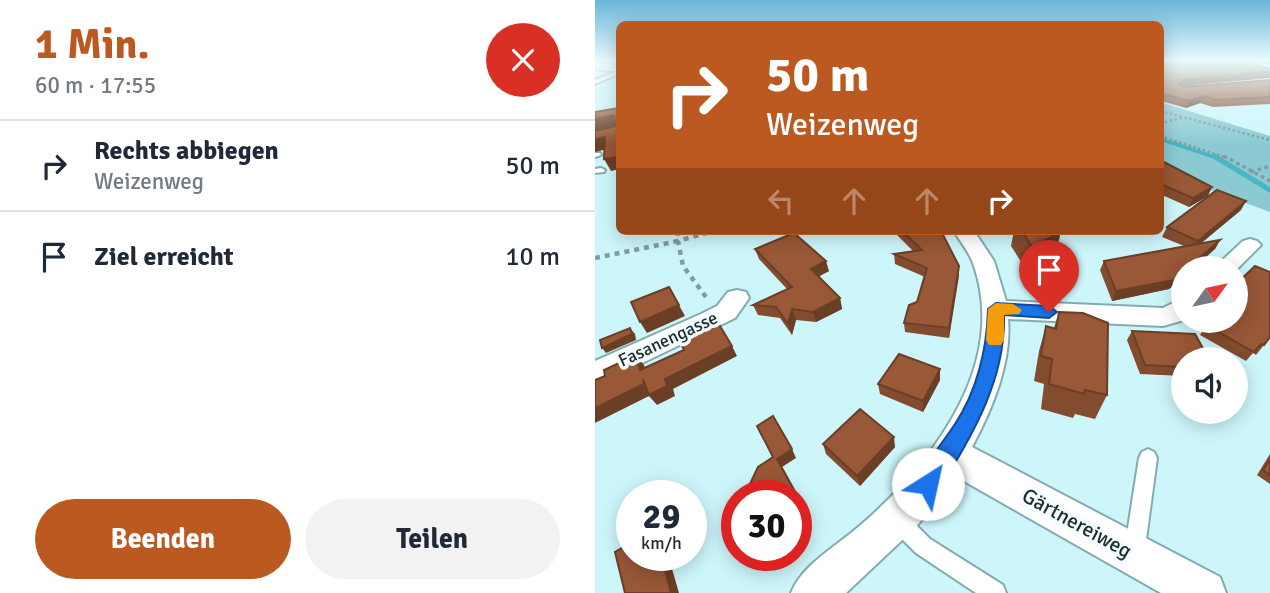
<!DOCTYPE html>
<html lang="de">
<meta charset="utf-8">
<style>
body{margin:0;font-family:Signika,sans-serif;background:#f2f2f3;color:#1f2937;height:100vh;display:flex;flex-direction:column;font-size:26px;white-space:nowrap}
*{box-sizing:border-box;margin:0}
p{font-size:23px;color:#747a83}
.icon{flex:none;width:38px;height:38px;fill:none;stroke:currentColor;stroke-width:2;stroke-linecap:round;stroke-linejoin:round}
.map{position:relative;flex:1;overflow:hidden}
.drawer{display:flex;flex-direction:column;background:#fff;width:595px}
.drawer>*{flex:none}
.guide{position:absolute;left:21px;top:21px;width:548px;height:214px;border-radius:10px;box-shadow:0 4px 18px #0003;background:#bc5920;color:#fff;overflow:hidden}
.needle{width:46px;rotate:57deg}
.fabs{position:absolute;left:576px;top:256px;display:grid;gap:14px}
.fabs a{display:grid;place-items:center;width:77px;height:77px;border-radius:50%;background:#fff;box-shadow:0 4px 18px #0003;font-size:35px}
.speed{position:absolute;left:21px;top:480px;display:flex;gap:14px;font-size:35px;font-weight:700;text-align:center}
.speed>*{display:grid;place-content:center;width:91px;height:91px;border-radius:50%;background:#fff;box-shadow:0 4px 18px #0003;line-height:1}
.speed small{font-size:18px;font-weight:400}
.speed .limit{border:10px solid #d22;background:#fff;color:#111}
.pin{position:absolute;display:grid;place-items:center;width:60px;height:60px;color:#fff;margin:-72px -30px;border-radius:50% 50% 50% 0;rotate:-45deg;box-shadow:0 0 7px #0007}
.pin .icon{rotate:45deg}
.me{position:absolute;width:77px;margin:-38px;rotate:35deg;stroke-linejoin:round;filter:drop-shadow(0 0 5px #0008)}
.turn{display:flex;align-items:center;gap:24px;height:147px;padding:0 35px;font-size:32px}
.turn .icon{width:91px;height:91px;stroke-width:2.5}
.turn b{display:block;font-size:49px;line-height:60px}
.lanes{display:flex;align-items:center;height:66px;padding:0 35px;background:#0003;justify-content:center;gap:35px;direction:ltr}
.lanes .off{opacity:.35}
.round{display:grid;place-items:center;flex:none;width:74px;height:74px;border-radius:37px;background:#f2f2f3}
.overview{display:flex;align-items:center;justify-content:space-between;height:119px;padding:0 35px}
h1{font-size:42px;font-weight:700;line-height:52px;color:#bc5920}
.primary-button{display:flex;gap:14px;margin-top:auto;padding:14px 35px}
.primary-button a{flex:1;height:80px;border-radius:42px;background:#bc5920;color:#fff;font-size:28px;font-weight:700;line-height:80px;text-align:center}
.primary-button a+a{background:#f2f2f3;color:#1f2937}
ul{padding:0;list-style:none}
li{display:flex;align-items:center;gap:21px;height:91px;padding:0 35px;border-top:2px solid #e0e1e3}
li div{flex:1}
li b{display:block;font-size:26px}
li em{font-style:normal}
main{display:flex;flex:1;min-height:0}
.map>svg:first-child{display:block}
.green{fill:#8bcad3}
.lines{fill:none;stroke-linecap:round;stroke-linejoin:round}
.stream-far1{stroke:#4ab5c3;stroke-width:3.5}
.stream{stroke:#4ab5c3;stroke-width:5}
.lane-casing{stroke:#84abb0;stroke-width:4}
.street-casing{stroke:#84abb0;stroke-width:4}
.path-far2{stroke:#7f9da0;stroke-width:2.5;stroke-dasharray:2.5 2.5;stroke-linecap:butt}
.path-far1{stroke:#7f9da0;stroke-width:3.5;stroke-dasharray:3.5 3.5;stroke-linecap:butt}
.path{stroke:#7f9da0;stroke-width:4.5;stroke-dasharray:5 5;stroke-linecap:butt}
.lane{fill:#fff;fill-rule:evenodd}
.street{fill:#fff;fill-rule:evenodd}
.wall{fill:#844c2f}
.shaded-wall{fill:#6b3e26}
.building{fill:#995837;stroke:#6b3e26;stroke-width:2}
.route{fill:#1a73e8;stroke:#114b97;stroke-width:2}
.slow{fill:#f59e0b}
.labels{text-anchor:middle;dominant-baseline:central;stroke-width:7;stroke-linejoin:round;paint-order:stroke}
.street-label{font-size:18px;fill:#1d2c2e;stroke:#f4fcfd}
.near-street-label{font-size:21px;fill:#1d2c2e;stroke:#f4fcfd}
</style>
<main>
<section class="drawer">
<div class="overview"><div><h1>1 Min.</h1><p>60 m · 17:55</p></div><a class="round" style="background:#d93025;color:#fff"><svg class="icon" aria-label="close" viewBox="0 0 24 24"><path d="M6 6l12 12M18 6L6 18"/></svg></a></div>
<ul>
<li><svg class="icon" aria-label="right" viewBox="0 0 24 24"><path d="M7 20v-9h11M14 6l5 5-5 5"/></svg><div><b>Rechts abbiegen</b><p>Weizenweg</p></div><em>50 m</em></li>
<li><svg class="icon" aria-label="arrive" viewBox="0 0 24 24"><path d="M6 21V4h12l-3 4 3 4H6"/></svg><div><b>Ziel erreicht</b></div><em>10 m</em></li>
</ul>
<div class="primary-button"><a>Beenden</a><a>Teilen</a></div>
</section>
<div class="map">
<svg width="675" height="593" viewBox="0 0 675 593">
<rect width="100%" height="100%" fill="#cdf6fb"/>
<polygon class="green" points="565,102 675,136 675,212 607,187 565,166"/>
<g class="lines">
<polyline class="stream-far1" points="565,139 622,158"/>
<polyline class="stream" points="619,156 675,190"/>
<defs>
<g id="lane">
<polygon points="24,71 24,74 0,84 0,80"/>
<polygon points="0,153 5,153 6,155 0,157"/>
<polygon points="6,168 10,170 9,172 0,173 0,169"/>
<polygon points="553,449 559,452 562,458 550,547 547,554 540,557 533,554 530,547 544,458 547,452"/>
<polygon points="303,511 310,514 335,539 408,585 411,593 381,593 321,553 296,528 293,521 296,514"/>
</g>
<g id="street">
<polygon points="0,63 24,66 24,72 0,69"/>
<path d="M 359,231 L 379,231 L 399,261 L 411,301 L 568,308 L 588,298 L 589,320 L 568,326 L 413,319 C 417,362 397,410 377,447 L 625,577 L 631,593 L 566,593 L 360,476 L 321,527 L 251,593 L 196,593 C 208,563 244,545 268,523 C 339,461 414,363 378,263 C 374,252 365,241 359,231 Z"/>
<polygon points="655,239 662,241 666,245 640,271 640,268 619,268 648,241"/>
<polygon points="142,290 151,292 154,298 140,318 0,386 0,361 106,314 122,306 133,292"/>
</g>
</defs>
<use href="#lane" class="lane-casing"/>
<use href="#street" class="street-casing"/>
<g class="path-far2">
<polyline points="565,111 675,140"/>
<polyline points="565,123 588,118"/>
<polyline points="565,136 632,158"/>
</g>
<g class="path-far1">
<polyline points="629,156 675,181"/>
<polyline points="656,172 675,166"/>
</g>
<g class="path">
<polyline points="0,258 83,241 83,231"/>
<polyline points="111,297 88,266 83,241 118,231"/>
</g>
<use href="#lane" class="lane"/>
<use href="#street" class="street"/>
</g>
<g class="wall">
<polygon points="565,61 675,69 675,78 588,86 675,80 675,104 618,107 605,103 591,108 570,102 565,100"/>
<polygon points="663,61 675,61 675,65"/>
<polygon points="565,160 613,196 594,207 565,194"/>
<polygon points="646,210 606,243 625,240 620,249 588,268 588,277 574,289 517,301 505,270 509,261 589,246 567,237 572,227"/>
<polygon points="298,231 346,231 364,266 354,338 310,332 309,323 322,302 330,277 300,264 299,254 318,251"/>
<polygon points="419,231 465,231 460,255 432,271 416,246"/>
<polygon points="160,249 234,271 224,276 245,298 247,309 221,322 201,320 197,335 185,318 163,315 158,305 192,289 164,259"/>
<polygon points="675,272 669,345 661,355 658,353 651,361 605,335 611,325 640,320 640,285"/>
<polygon points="464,312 512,395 500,419 480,414 478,418 446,409 449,384 439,381 444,351 451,326 459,328"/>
<polygon points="537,331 588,359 588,376 545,374 532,340"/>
<polygon points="345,369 345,380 328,412 285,394 283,384"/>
<polygon points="228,444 300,447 265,486 231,454"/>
<polygon points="675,454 675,484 662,475"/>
</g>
<g class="shaded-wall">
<polygon points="675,71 675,77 584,86 584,83 586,80"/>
<polygon points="608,96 605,103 591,108 594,101"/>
<polygon points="18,115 23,125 0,131 0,119"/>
<polygon points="10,137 16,148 0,152 0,139"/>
<polygon points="24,157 24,169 16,171 9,159"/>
<polygon points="617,187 613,196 594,207 598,198"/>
<polygon points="651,201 646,210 598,250 603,241"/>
<polygon points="466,232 460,255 432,271 437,247"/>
<polygon points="625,240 620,249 599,268 593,268"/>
<polygon points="231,261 234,271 219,279 216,269"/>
<polygon points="364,266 364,276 354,338 354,328"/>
<polygon points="588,272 588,277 574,289 517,301 521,291"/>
<polygon points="74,287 90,316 52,333 45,322"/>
<polygon points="245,298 247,309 221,322 218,312"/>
<polygon points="197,309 201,320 197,335 193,324"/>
<polygon points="35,328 40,334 41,340 11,353 7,348"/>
<polygon points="137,346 142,356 78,389 80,396 62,405 54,396 0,423 0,408 49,384 70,379"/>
<polygon points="41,355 49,365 53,379 45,370"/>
<polygon points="345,369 345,380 328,412 328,401"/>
<polygon points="299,437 300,447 265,486 262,476"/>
<polygon points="197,449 201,458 187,467 212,514 201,522 201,511 182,459"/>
<polygon points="66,555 73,555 84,593 76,593"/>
</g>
<g class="building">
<polygon points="565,61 653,61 675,69 675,71 586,80 584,83 588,87 675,80 675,97 621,100 608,96 594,101 572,95 565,91"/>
<polygon points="24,108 24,157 9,159 10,137 0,139 0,131 21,126 21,118 18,115 0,119 0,112"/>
<polygon points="565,160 617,187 598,198 565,184"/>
<polygon points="622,190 651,201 603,241 572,227"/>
<polygon points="307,231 346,231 364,266 354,328 309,323 314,305 322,302 332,268 299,254 327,250"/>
<polygon points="427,231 465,231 466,232 437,247"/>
<polygon points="199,233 231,261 216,269 245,298 218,312 197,309 193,324 181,307 158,305 197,287 160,249"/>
<polygon points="625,240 593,268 588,268 588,272 579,280 521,291 509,261"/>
<polygon points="660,266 675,272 675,337 669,345 666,344 659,352 611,325 616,320 640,320 640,294 645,289 640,285"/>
<polygon points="74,287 84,305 45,322 36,302"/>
<polygon points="464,312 488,313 513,323 512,395 490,390 489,394 454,384 457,359 446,356 451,326 461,329"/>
<polygon points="122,321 137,346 70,379 72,386 54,395 48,379 49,384 0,408 0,380 10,376 9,370 41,355 45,370 89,350 84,339"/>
<polygon points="35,328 37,334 7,348 5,340"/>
<polygon points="537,331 600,334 614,359 588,359 588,367 550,365"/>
<polygon points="304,354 345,369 328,401 283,384"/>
<polygon points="265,409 299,437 262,476 228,444"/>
<polygon points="178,416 197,449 182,459 208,506 201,511 201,495 142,495 142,498 140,494 155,484 163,467 178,457 162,426"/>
<polygon points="675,459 675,475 668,470"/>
<polygon points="37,542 37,555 66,555 76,593 30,593 20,552"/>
</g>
<linearGradient id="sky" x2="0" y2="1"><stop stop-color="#69b4d9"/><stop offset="0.42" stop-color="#e8fbfd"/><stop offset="1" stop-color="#e8fbfd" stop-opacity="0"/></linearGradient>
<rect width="675" height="144" fill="url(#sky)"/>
<path class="route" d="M 401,303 L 454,306 L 462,312 L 454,318 L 409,315 C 411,382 375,438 342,493 L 333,496 L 325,493 L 321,484 C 330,463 347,444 360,424 C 382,391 392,349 393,309 Z"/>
<polygon class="slow" points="401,303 418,304 427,310 424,314 409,315 409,340 406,345 394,345 391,340 393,309"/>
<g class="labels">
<g class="street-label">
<text transform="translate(73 339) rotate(-25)">Fasanengasse</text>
</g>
<g class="near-street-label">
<text transform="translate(482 523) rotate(29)">Gärtnereiweg</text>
</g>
</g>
</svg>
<div class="fabs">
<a><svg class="needle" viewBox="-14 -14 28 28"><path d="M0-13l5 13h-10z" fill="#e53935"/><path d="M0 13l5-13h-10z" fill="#747a83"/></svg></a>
<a><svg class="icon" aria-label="sound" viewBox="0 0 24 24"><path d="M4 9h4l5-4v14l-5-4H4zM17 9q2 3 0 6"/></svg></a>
</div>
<div class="speed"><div>29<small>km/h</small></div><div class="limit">30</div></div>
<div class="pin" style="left:454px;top:312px;background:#d93025"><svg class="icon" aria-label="arrive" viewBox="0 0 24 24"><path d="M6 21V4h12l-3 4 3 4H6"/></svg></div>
<svg class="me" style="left:333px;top:484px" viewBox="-20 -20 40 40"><circle r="19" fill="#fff"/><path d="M0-13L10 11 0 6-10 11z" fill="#1a73e8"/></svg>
<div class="guide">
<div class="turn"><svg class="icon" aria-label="right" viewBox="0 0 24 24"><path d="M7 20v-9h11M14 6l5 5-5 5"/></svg><div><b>50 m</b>Weizenweg</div></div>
<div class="lanes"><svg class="icon off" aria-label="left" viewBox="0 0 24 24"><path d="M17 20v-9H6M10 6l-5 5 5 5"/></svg><svg class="icon off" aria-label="ahead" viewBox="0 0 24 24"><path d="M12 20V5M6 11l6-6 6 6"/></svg><svg class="icon off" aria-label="ahead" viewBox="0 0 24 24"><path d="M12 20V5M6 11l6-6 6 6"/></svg><svg class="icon" aria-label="right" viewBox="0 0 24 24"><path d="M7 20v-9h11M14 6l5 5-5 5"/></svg></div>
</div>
</div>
</main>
